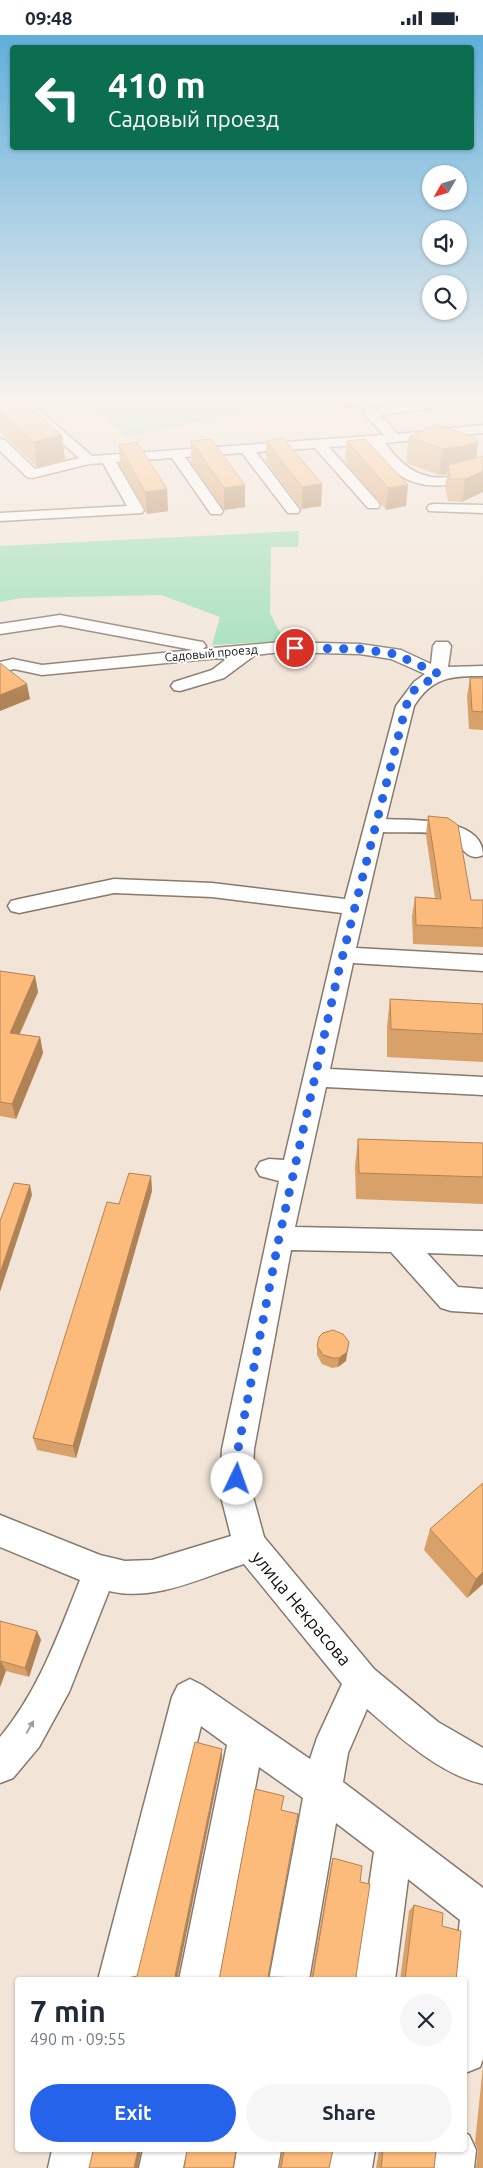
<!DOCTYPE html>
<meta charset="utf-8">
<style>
body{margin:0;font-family:Ubuntu,sans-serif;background:#f6f6f7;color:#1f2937;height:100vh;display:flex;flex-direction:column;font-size:19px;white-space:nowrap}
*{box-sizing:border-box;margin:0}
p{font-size:16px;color:#747a83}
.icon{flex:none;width:28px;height:28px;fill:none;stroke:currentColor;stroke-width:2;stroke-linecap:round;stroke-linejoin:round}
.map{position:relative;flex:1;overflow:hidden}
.sheet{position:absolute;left:15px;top:1942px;width:452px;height:175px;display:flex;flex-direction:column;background:#fff;border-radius:5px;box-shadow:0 1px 4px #0004}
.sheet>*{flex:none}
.guide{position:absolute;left:10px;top:10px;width:464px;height:105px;border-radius:5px;box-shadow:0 1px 4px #0004;background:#0b6e4f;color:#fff;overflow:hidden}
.needle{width:32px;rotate:231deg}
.buttons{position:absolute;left:422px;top:130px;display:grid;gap:10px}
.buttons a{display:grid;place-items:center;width:45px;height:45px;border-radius:50%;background:#fff;box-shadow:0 1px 4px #0004;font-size:25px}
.pin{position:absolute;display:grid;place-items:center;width:42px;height:42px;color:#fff;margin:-21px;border:2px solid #fff;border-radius:50%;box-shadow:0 1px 5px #0007}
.me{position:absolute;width:55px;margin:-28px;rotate:3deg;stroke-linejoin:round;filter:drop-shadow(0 0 4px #0008)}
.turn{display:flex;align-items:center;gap:18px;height:105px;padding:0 15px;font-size:22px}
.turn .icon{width:65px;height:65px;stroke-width:2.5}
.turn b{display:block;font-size:35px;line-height:42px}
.round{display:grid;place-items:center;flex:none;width:52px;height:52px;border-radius:26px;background:#f6f6f7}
.overview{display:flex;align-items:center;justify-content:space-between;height:85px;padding:0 15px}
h1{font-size:30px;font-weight:700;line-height:38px}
.action{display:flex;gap:10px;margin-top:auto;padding:10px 15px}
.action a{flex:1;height:58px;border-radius:30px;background:#2563eb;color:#fff;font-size:20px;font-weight:700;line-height:58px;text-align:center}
.action a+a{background:#f6f6f7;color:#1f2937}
.status{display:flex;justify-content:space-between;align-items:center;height:35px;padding:0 25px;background:#fff;direction:ltr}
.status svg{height:14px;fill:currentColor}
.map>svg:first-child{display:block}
.green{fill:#9adfb6}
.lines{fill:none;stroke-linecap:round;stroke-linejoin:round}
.minor-casing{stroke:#86796e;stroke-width:3}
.minor{fill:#fff;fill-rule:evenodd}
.wall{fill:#d9a16a}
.shaded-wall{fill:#b08356}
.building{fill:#fcbb7b;stroke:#b08356}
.oneway{fill:#a19f9d}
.route{stroke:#2563eb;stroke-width:9;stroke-dasharray:0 16.2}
.labels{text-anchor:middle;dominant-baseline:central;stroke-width:4;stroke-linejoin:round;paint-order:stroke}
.far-street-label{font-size:12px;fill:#130e0a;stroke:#fff}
.near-street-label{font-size:18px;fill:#130e0a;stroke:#fff}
</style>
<div class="status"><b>09:48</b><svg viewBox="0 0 49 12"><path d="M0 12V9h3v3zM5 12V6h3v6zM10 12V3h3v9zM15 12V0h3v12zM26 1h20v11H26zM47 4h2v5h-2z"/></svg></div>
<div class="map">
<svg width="483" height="2133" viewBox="0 0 483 2133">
<rect width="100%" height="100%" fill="#f2e5d8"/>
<g class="green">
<polygon points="137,367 243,367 253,374 127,402 96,376"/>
<polygon points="299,496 298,512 271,512 270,578 284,606 212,610 220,582 161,560 22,563 0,567 0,511"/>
</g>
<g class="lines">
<defs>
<g id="minor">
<path d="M 16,367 L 30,367 L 92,421 L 384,400 L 365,380 L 363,377 L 365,374 L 417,367 L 451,367 L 445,371 L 380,380 L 398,399 L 483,390 L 483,398 L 385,408 C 407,438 429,450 466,438 C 472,436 477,431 483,430 L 483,441 C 455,452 419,457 394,436 C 385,429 378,419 371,409 L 329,412 L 378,467 L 380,470 L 378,473 L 368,473 L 315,413 L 256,417 L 300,475 L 298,478 L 288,478 L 242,418 L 185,422 L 223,476 L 221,479 L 211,479 L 172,423 L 116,427 L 144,475 L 142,478 L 0,486 L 0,478 L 127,471 L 103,428 L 89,429 L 32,443 L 27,442 L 0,416 L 0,404 L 5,405 L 35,434 L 79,423 Z"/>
<polygon points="434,469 483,470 483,478 429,476 427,473 429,470"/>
<path d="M 60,580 L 197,606 L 203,607 L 206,611 L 203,614 L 281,607 L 360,609 L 401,615 L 431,629 L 433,611 L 436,607 L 448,607 L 451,611 L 448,632 L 483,631 L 483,641 C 451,641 432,642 414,671 L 386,784 C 412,786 483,781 483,820 C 465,829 461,805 446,800 C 430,796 401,798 383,797 L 356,913 L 483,920 L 483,936 L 353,928 L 330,1034 L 483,1042 L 483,1060 L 326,1052 L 295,1192 L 483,1196 L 483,1220 L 427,1218 L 458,1252 L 483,1254 L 483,1278 L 451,1276 L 441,1273 L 391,1217 L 291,1215 L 254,1414 L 252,1458 L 264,1502 L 374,1634 L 438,1687 L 483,1713 L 483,1749 C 441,1740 399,1702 367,1674 L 348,1718 L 343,1747 L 483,1853 L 483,2024 L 480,2032 L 465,2038 L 465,1945 L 453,1945 L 460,1885 L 408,1844 L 395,1945 L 355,1945 L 374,1817 L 336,1788 L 309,1945 L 269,1945 L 303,1763 L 259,1732 L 219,1945 L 179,1945 L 227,1710 L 201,1691 L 138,1945 L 98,1945 L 172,1662 L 178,1650 L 190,1644 L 202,1650 L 310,1724 L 317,1703 L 342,1649 L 244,1529 C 201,1543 154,1567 109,1556 L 69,1657 L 39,1712 L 13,1743 L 0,1748 L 0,1702 C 38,1657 58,1600 80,1545 L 0,1512 L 0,1480 L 100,1520 L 125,1526 L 152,1525 L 231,1501 L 220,1458 L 222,1414 L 279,1146 L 260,1141 L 256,1134 L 260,1127 L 269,1124 L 284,1125 L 342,878 L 212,862 L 114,858 L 19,878 L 11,876 L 8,871 L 11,866 L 19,864 L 114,844 L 212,848 L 345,864 L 396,671 L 414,647 L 425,639 L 391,624 L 360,619 L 281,617 L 255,620 L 224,643 L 180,656 L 174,655 L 171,651 L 174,647 L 212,635 L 229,622 L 42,640 L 14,634 L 0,638 L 0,627 L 13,624 L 42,630 L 193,615 L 60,590 L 0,599 L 0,589 Z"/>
<polygon points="465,2098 469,2100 476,2115 474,2133 430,2133 432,2115 465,2115"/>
<polygon points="52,2115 96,2115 92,2133 48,2133"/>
<polygon points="143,2115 187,2115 183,2133 139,2133"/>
<polygon points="237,2115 281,2115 278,2133 234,2133"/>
<polygon points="331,2115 375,2115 372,2133 328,2133"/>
</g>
</defs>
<use href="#minor" class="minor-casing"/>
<use href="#minor" class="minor"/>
</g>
<g class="wall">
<polygon points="0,367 62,400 65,425 37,432 0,396"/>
<polygon points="333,367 394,367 343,374"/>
<polygon points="409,402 478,407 476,423 462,467 448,466 445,452 447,439 439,440 406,428"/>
<polygon points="191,406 245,472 224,475 191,428"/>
<polygon points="266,406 322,449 321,471 302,474 266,427"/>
<polygon points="347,406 406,471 386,475 345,427"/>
<polygon points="119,410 167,454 168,476 147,479 120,431"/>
<polygon points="470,643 483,643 483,695 469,694 467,661"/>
<polygon points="428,781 471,865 483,865 483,912 413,909 412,881 415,862 435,863 426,800"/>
<polygon points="0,936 35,941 38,957 20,999 40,1002 43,1018 16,1084 0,1081"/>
<polygon points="390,964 483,969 483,1027 387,1022 387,992"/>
<polygon points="358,1104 483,1108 483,1169 356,1164 355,1131"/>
<polygon points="151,1141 152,1156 76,1423 37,1415 33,1403 119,1169"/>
<polygon points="317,1311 346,1326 338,1332 332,1333 322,1329 317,1320"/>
<polygon points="483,1448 483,1549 467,1563 424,1515 430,1494"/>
<polygon points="0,1586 37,1596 41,1605 29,1642 6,1636 0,1652"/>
<polygon points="282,1775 268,1942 311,1943 331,1830 333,1823 360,1847 356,1941 358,1943 219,1945"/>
<polygon points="414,1870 442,1891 456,1945 400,1945 409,1876"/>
<polygon points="483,2030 483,2133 476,2133 478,2115 475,2108"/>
<polygon points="282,2115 333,2115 329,2133 279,2133"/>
<polygon points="379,2115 437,2115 436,2116 434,2133 376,2133"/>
</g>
<g class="shaded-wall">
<polygon points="344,367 394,367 343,374"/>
<polygon points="62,400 65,425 37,432 34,407"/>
<polygon points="478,407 475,432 448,430 447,439 439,440 442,414"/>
<polygon points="483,436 483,457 462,467 465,444"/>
<polygon points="322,449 321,471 302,474 302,452"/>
<polygon points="245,450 245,472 224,475 224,453"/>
<polygon points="408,450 406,471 386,475 388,453"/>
<polygon points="167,454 168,476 147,479 145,457"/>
<polygon points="27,649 30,664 0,676 0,660"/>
<polygon points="35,941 38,957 13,1013 10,998"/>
<polygon points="40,1002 43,1018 16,1084 12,1069"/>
<polygon points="151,1141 152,1156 76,1423 73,1411"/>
<polygon points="30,1150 32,1160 0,1257 0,1238"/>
<polygon points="349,1307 346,1326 338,1332 339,1323"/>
<polygon points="483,1537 483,1549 467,1563 476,1544"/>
<polygon points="37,1596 41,1605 29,1642 25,1633"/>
<polygon points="1,1626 6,1636 0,1652 0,1628"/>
<polygon points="222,1714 222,1723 177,1945 175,1941"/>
<polygon points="138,2115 141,2115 138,2133 134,2133"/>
</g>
<g class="building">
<polygon points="0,367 24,367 62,400 34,407 0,376"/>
<polygon points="436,389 472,401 478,407 464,411 442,414 409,402"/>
<polygon points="283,403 322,449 302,452 266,406"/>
<polygon points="211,404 245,450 224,453 191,406"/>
<polygon points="365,404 408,450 388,453 347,406"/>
<polygon points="137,407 167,454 145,457 119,410"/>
<polygon points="483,421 483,436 465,444 450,444 448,430"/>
<polygon points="0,628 27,649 0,660"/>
<polygon points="470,643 483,643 483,677 472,676"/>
<polygon points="428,781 448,783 458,790 471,865 483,865 483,893 416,890 415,862 441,864"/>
<polygon points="0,936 35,941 10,998 40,1002 12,1069 0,1067"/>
<polygon points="390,964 483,969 483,999 391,994"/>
<polygon points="358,1104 483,1108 483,1142 359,1138"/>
<polygon points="129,1138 151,1141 73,1411 33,1403 107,1167 119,1169"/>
<polygon points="14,1148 30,1150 0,1238 0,1186"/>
<polygon points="333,1295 343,1299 349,1307 347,1317 339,1323 333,1323 323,1320 317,1311 319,1302 323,1298"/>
<polygon points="483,1448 483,1537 476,1544 430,1494"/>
<polygon points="0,1586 37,1596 25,1633 1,1626 0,1628"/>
<polygon points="195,1707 222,1714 175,1941 177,1943 189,1943 189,1945 126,1945 127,1943 137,1941"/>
<polygon points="255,1754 284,1761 281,1775 298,1779 268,1942 311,1943 313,1941 333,1823 362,1831 360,1847 370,1849 356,1941 358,1943 373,1943 372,1945 219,1945"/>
<polygon points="414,1870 443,1878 442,1891 461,1896 456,1945 405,1945"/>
<polygon points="89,2115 138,2115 134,2133 89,2133 93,2116"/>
<polygon points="187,2115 236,2115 233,2133 184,2133"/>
<polygon points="284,2115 333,2115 329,2133 281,2133"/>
<polygon points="383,2115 437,2115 436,2116 434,2133 381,2133"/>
</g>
<defs><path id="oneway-solid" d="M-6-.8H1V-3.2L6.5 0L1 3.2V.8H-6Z" transform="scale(1.25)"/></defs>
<use class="oneway" href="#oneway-solid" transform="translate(30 1692) rotate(-60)"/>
<linearGradient id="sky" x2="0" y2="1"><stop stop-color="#60aedc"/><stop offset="0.55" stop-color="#f9f3ed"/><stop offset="1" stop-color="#f9f3ed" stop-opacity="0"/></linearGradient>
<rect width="483" height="665" fill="url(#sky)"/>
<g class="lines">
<polyline class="route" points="237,1444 238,1414 279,1203 338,939 406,671 413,656 439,639 395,619 360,614 295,613"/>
</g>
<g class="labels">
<g class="far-street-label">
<text transform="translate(211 618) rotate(-5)">Садовый проезд</text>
</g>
<g class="near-street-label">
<text transform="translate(302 1573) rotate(50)">улица Некрасова</text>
</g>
</g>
</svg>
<div class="buttons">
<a><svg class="needle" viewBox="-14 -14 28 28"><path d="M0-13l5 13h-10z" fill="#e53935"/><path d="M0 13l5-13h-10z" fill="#747a83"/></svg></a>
<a><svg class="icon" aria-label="sound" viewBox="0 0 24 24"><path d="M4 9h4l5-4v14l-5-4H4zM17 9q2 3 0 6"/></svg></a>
<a><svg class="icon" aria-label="search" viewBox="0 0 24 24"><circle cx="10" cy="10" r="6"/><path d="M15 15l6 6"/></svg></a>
</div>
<div class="pin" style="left:295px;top:613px;background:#d93025"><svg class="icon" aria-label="arrive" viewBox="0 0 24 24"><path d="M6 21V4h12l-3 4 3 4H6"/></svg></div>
<svg class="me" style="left:237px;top:1444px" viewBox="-20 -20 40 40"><circle r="19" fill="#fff"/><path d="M0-13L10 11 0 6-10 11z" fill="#2563eb"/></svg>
<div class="guide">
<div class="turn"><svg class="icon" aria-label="left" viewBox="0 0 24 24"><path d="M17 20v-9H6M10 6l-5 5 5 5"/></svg><div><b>410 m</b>Садовый проезд</div></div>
</div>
<section class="sheet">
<div class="overview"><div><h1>7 min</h1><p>490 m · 09:55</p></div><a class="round"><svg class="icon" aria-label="close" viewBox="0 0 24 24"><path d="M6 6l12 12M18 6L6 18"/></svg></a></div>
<div class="action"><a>Exit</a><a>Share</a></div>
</section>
</div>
